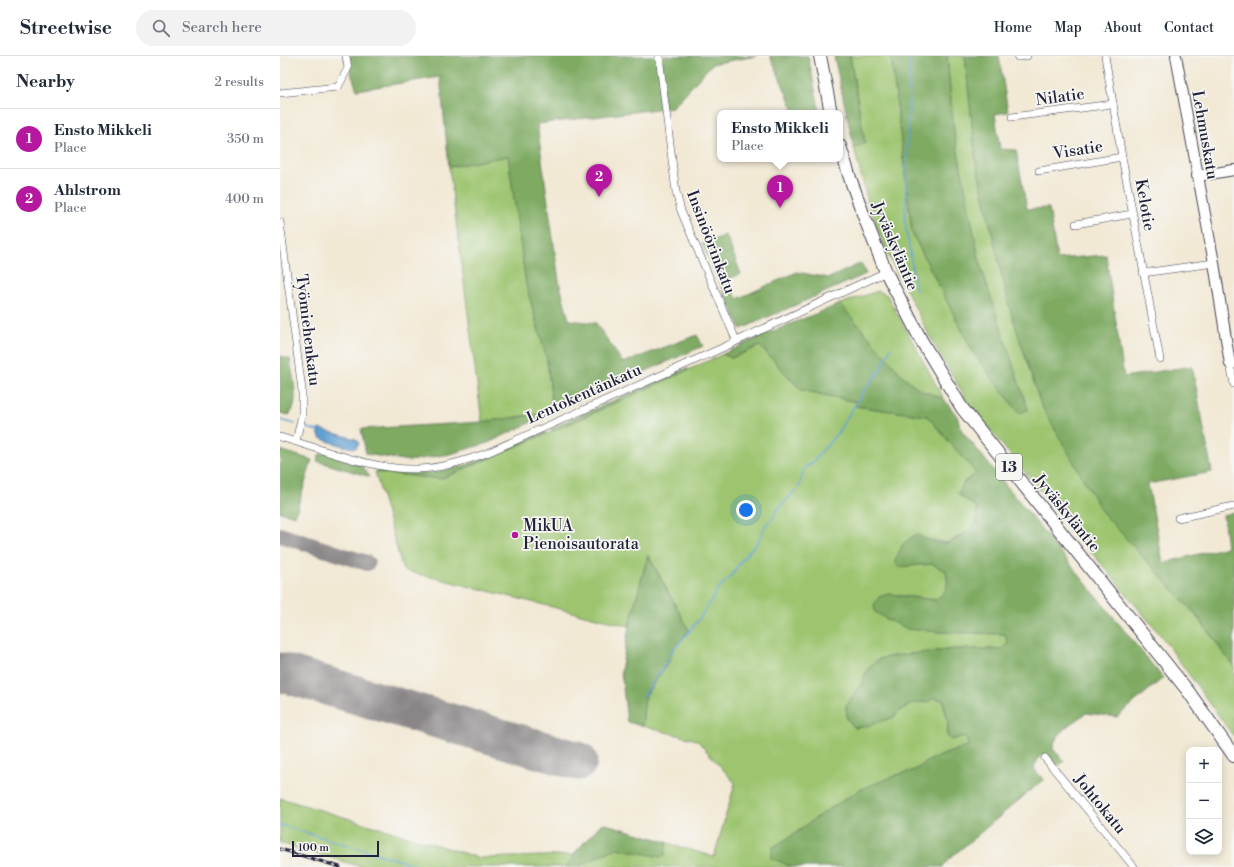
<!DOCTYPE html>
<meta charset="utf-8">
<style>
:root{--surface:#fff;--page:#f2f2f3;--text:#1f2937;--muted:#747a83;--line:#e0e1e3;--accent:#b5179e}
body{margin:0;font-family:"Libre Bodoni",serif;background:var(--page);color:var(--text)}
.controls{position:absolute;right:12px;bottom:12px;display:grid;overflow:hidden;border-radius:8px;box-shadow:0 2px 10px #0003}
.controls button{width:36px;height:36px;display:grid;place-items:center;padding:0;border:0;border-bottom:1px solid var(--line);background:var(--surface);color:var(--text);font:20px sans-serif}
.scale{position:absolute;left:12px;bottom:10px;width:87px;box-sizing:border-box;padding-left:4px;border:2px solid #22223b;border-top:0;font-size:11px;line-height:14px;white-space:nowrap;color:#22223b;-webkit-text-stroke:3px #f6f6f2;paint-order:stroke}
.you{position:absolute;left:466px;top:454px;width:14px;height:14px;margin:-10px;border:3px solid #fff;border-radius:50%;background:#1a73e8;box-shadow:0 0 0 6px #1a73e833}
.badge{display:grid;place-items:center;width:26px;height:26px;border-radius:50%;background:var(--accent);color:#fff;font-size:13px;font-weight:700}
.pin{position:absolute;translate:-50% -33px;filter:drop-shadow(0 1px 2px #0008)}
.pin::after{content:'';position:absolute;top:21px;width:14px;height:12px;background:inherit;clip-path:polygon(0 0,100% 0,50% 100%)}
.popup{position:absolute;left:437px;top:54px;width:126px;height:52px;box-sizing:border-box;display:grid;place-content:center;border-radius:8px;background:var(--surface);filter:drop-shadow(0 1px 3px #0005);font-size:13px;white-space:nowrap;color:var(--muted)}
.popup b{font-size:15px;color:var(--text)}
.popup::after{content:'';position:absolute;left:50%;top:100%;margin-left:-8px;border:8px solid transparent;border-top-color:var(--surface)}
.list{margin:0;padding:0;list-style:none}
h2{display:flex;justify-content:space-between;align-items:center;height:52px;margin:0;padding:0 16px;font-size:17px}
h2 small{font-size:13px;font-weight:400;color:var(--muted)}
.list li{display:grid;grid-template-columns:26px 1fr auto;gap:12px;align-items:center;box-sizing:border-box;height:60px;padding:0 16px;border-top:1px solid var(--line)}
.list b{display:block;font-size:15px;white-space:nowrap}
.list p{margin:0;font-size:13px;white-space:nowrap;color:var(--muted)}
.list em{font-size:13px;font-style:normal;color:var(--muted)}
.icon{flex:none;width:22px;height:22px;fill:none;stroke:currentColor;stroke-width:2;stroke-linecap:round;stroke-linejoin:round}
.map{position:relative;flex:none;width:954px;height:811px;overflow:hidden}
header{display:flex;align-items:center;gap:24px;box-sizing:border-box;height:56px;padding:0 20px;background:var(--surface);border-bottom:1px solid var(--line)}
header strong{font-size:19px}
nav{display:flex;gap:22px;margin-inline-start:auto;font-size:14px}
.search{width:280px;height:36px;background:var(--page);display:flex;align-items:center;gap:10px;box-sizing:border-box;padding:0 14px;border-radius:22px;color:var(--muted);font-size:15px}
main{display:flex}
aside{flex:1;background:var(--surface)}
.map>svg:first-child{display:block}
.green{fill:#9dc570;stroke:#607456}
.forest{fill:#7eaa62;stroke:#50664e}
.water{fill:#62a0d3;stroke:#426187}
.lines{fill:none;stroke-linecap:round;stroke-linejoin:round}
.stream{stroke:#62a0d3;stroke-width:1.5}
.taxiway{stroke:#8a8688;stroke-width:16}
.runway{stroke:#8a8688;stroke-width:39}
.street-casing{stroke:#414052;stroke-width:8}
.secondary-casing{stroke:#414052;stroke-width:12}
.highway-casing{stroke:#414052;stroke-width:14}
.street{stroke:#fff;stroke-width:7}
.secondary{stroke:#fff;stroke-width:10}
.highway{stroke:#fff;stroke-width:12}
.rail-casing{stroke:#22223b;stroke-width:3}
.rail{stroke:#f6f6f2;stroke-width:1.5;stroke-dasharray:4.5;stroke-linecap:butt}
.poi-dot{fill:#b5179e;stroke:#f6f6f2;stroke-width:1.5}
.labels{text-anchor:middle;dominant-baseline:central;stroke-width:3.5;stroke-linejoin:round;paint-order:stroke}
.shield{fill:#f6f6f2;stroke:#626272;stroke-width:1}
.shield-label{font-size:15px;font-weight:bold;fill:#22223b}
.street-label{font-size:16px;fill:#22223b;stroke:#f6f6f2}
.poi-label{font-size:16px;fill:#22223b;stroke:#f6f6f2;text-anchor:start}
</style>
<header>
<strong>Streetwise</strong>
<div class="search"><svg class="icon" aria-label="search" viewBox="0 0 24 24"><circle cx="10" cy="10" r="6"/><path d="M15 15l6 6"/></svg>Search here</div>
<nav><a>Home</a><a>Map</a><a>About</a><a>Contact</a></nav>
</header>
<main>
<aside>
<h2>Nearby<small>2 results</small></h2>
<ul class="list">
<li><span class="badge">1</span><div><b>Ensto Mikkeli</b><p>Place</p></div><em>350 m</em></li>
<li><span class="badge">2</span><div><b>Ahlstrom</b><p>Place</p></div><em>400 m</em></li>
</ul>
</aside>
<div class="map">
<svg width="954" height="811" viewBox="0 0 954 811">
<rect width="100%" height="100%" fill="#f6f6f2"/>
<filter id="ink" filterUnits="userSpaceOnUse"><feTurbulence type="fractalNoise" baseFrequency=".025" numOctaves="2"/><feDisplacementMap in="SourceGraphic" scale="8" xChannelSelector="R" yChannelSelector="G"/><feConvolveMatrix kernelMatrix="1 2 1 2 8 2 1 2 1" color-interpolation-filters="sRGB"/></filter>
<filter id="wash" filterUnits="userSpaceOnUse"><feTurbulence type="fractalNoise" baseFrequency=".012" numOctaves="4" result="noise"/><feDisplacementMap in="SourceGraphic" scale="16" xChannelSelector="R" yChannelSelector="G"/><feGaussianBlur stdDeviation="0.9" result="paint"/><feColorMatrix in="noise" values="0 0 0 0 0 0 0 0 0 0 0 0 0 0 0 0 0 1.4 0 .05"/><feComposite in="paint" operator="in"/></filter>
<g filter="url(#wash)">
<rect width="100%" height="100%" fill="#f2e9d5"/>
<g class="green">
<polygon points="570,0 611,0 632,177 694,298 700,208 674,76 667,0 685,0 696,106 729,250 761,349 954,611 954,681 882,581 690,350 651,283 606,194 589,150 574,92 585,87"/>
<polygon points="228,99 246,228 267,304 273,356 202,366 169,111"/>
<polygon points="598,235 607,239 664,343 640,334 622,320 560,248"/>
<path d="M 480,290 L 521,334 L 577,346 L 575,350 L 647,360 L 697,417 L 684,426 L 697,452 L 697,466 L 684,478 L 666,487 L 646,483 L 618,511 L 652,508 L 666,515 C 669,530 668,535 656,544 L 608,538 L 658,576 L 725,578 L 728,588 L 721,593 L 675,593 L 613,600 L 599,603 L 589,611 L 581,628 L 566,650 L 567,663 L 575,672 L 614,661 L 622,653 L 634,647 L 648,646 L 654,642 L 663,644 L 668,666 L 667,680 L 671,684 L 684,680 L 689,689 L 650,704 L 635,714 L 617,719 L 537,761 L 516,777 L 510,809 L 513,811 L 82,811 L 0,787 L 0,742 L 200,802 L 293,799 L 322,767 L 434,801 L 455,727 L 417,684 L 362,670 L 365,640 L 390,604 L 393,594 L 409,574 L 368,499 L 349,570 L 123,514 L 95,416 L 161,423 L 296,365 L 443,298 L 452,302 Z"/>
</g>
<g class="forest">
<polygon points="65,0 476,0 432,8 393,51 257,68 279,225 289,264 316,267 343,307 417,279 423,290 273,356 208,387 170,398 129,405 86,398 81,373 202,366 273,356 267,304 246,228 228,100 169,111 160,21 77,34"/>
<polygon points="490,0 528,0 540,57 515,57"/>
<polygon points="554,0 570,0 585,87 574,92"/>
<polygon points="611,0 667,0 674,76 700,208 748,354 739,357 694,298 632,177"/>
<polygon points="685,0 719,0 728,56 715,58 720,93 736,94 747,153 769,152 777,203 826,199 844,321 912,310 932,416 868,428 883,507 947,491 943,459 954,456 954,611 917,560 822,456 761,349 729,250 696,106"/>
<polygon points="446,179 461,218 448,223 457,243 517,216 549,222 581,207 586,218 461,273 422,188"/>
<path d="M 560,248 L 622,319 L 640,334 L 664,343 L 677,360 L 682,375 L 883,622 L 837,661 L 806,657 C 793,667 775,675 773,693 L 784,705 L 779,710 L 765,698 L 758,703 L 754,711 L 756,716 L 764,723 L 668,804 L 663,811 L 513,811 L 491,802 L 493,791 L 516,777 L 537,761 L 581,733 L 617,719 L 635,714 L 650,704 L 689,689 L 684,680 L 671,684 L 667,680 L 668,666 L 663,644 L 654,642 L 648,646 L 634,647 L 622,653 L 614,661 L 588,670 L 575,672 L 567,662 L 566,650 L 581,628 L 589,611 L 599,603 L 613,600 L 675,593 L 721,593 L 728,588 L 725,578 L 658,576 L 628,573 L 608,564 L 595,556 L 594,549 L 599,541 L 608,538 L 655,544 C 668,535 669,530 666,515 L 652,508 L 618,511 L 615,505 L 623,488 L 636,478 C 643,482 658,489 666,487 C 678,485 689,473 697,466 L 697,452 L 678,438 L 684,426 L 696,417 L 647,360 L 575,350 L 577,346 L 521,334 L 480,290 L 451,302 L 443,298 L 488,277 Z"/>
<path d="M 0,300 L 10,303 C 12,318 21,348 9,359 L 0,357 Z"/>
<polygon points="407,312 408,314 272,375 272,372 275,370"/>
<path d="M 264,375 L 266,377 L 161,423 L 95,416 L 97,414 C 103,413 109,415 115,415 C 124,416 134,417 143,417 C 186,415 226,392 264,375 Z"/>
<polygon points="0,394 32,404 15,460 0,456"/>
<polygon points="45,397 81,409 90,421 37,405 39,399"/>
<polygon points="368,499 409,574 393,594 390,604 365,640 362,670 347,666 341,615 349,570"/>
<polygon points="322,767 387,786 385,799 380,801 337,792 297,811 286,811 294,801 293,799"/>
</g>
<path class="water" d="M 39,373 L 76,383 L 79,387 L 76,392 C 66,392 50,386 40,382 L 38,376 Z"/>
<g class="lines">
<g class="stream">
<polyline points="630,0 625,165 636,235"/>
<polyline points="0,364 15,368"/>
<polyline points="24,371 38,375"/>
<polyline points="363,641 390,602 393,594 409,576 421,560 433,542 437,534 452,519 461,505 479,484 485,470 493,462 496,455 519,431 524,412 532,407 558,376 585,333 600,315 611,292"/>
<polyline points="0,769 142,811"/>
</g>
<polyline class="taxiway" points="0,479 87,507"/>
<polyline class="runway" points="0,616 298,705"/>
</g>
</g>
<g filter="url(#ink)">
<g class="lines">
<defs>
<g id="street">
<polyline points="379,0 396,136 401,155 456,284"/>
<polyline points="825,0 842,101 880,303"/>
<polyline points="738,1 747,0"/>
<polyline points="0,37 58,31 68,12 66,0"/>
<polyline points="732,61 833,48"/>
<polyline points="759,115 842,101"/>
<polyline points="0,166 22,334 22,359 16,385"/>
<polyline points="796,168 852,158"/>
<polyline points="863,217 934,207"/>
<polyline points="950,308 954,328"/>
<path d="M 0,381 C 42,393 95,415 139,413 C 163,412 185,405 207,397 L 442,292 L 606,216"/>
<polyline points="898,462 954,450"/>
<polyline points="765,702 854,811"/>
</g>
<g id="secondary">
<polyline points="896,0 934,207 950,308 954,307"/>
<polyline points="917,120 954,114"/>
</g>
<g id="highway">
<polyline points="540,0 551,57"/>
<polyline points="560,90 570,122 585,163 606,216 641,284 682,352 908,635 954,700"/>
</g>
</defs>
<use href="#street" class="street-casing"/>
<use href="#secondary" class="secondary-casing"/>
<use href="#highway" class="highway-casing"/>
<use href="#street" class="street"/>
<use href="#secondary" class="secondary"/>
<use href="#highway" class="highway"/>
<defs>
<polyline id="rail" points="0,793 60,811"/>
</defs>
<use href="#rail" class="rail-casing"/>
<use href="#rail" class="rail"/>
</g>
</g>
<circle class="poi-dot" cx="235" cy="479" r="4"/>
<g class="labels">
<rect class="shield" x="716" y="398" width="26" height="26" rx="3"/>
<g class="shield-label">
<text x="729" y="411">13</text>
</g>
<g class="street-label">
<text transform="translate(780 41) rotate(-8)">Nilatie</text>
<text transform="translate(925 79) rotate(80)">Lehmuskatu</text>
<text transform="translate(798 94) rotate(-9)">Visatie</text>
<text transform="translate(865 149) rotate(80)">Kelotie</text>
<text transform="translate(431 186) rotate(69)">Insinöörinkatu</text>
<text transform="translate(615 190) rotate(67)">Jyväskyläntie</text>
<text transform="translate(28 274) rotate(83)">Työmiehenkatu</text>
<text transform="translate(304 338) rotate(-24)">Lentokentänkatu</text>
<text transform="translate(787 457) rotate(51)">Jyväskyläntie</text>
<text transform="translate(820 748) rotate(51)">Johtokatu</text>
</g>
<g class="poi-label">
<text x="243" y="470">MikUA<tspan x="243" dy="18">Pienoisautorata</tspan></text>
</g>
</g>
</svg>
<div class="controls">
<button>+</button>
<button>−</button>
<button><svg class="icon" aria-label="layers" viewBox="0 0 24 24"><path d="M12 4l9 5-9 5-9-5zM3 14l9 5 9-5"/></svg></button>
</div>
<div class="scale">100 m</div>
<div class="you"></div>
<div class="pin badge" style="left:500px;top:152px">1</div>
<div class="popup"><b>Ensto Mikkeli</b>Place</div>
<div class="pin badge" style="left:319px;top:141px">2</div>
</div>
</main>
